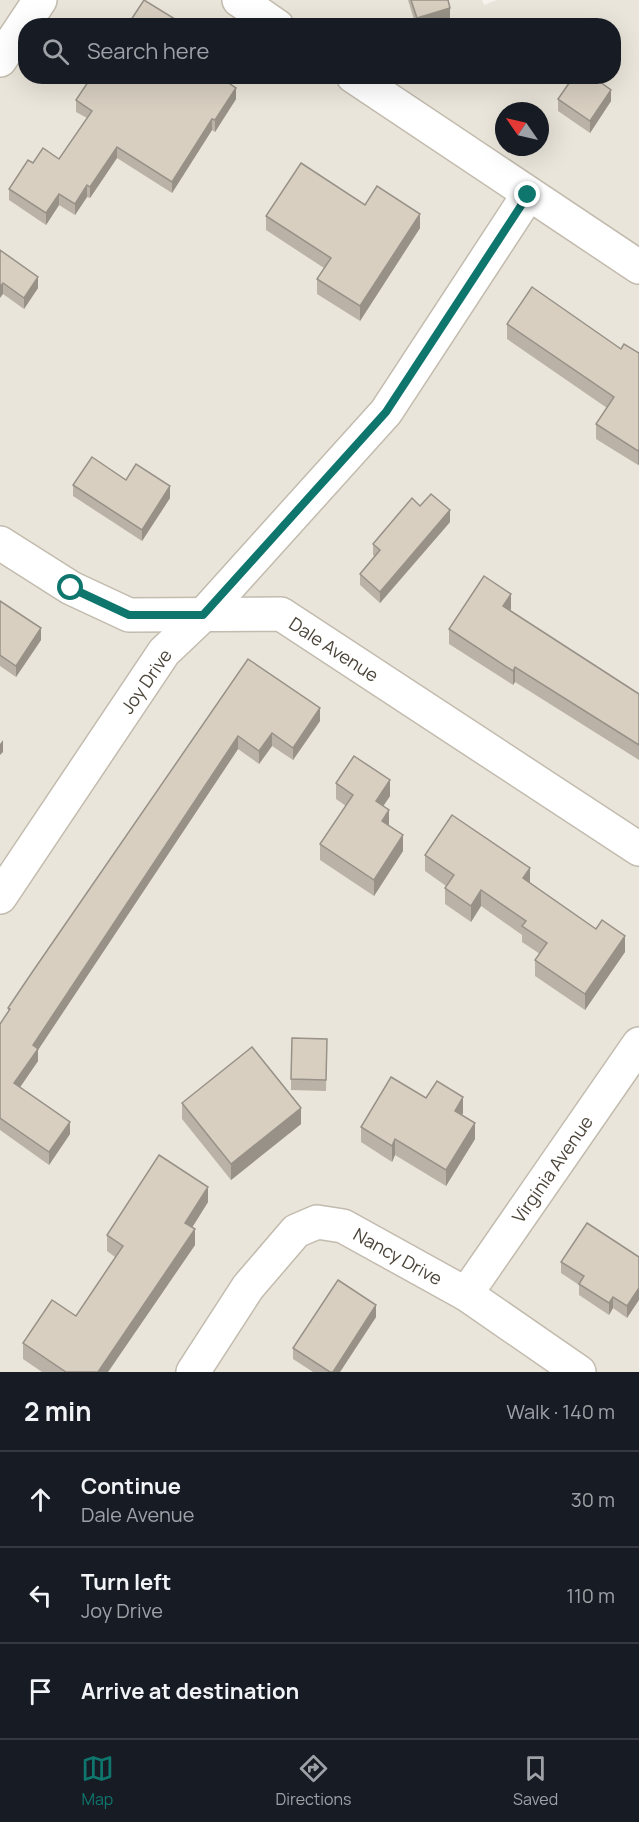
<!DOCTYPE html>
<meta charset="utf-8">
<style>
:root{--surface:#171b24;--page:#20242c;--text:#f1f3f6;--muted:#9ea1a6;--line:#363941;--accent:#0f766e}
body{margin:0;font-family:Manrope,sans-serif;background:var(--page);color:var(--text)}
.compass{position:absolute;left:495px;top:102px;width:54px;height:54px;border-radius:50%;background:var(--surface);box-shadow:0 6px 24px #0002;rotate:304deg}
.stop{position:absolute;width:18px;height:18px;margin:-14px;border:4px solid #0f766e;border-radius:50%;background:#fff}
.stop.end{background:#0f766e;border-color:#fff;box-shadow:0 2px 6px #0008}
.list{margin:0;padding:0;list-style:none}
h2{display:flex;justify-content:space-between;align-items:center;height:78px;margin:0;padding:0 24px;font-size:26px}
h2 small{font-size:20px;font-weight:400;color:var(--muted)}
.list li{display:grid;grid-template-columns:39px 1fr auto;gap:18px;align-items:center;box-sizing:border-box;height:96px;padding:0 24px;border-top:2px solid var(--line)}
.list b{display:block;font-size:22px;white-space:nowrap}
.list p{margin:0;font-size:20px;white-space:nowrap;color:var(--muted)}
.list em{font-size:20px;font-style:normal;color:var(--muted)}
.icon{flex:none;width:33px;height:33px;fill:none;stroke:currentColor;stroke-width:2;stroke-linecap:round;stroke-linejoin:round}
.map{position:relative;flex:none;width:639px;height:1372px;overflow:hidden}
.search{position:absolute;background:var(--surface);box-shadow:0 6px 24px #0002;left:18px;right:18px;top:18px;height:66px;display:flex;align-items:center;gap:15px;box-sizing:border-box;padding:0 21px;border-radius:24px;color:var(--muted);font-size:22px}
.sheet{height:366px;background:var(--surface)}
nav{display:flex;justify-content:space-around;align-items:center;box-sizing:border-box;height:84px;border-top:2px solid var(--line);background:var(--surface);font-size:16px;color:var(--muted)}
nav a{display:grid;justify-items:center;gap:3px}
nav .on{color:var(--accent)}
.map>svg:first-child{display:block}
.residential{fill:#eae5da;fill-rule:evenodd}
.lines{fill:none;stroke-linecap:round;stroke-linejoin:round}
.street-casing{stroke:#c2bbae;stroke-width:36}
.street{stroke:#fff;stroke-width:33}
.wall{fill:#bab2a6}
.shaded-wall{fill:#979187}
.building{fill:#d8cfc1;stroke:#979187;stroke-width:1.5}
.route{stroke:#0f766e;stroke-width:8}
.labels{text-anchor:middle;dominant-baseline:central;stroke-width:4.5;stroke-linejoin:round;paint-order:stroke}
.street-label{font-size:18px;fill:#4b4439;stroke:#fff}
</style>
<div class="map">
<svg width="639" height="1372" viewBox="0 0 639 1372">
<rect width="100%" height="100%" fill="#f6f3ec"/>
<path class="residential" d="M 0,0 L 482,0 L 484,5 L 497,0 L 639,0 L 639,1372 L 0,1372 ZM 26,26 L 614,26 L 614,76 L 26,76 ZM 504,111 L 540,111 L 540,147 L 504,147 Z"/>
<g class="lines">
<defs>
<g id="street">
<polyline points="239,0 277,26"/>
<polyline points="0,60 40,0"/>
<polyline points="353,76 639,267"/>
<polyline points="0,543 71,588 129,615 281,614 639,849"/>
<polyline points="0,897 164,652 203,615 386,412 528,195"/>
<polyline points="466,1294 639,1044"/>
<polyline points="193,1372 248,1287 296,1231 317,1222 343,1226 466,1294 579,1372"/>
</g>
</defs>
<use href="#street" class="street-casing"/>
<use href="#street" class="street"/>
</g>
<g class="wall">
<polygon points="408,0 448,0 450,19 429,26 416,26"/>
<polygon points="236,99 215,132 212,130 172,193 117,158 90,198 87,197 75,215 59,205 46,225 9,200 9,189 33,163 59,159 87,118 76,112 76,100"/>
<polygon points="558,99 611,101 590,133 558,111"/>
<polygon points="365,205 420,228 360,321 317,294 317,279 324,268 266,230 266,216"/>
<polygon points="0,250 38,288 24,309 3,294"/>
<polygon points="507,324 639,353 639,464 638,465 596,439 596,424 607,408 507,339"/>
<polygon points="126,480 170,498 142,541 73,496 73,485"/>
<polygon points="420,506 450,522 380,603 360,585 360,574 375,557 373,555 373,544"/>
<polygon points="0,601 41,640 16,677 0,666"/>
<polygon points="511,609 510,610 639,694 639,760 515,682 513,685 449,644 449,629"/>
<polygon points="248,659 320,721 293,760 272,746 259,764 238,749 38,1050 38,1061 20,1087 70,1134 49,1165 0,1130 0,1024 8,1012 8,1008"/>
<polygon points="336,783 390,796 383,806 389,826 403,851 374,896 320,860 320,844 346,806 336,799"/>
<polygon points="425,855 530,883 625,952 585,1010 535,976 535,960 540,954 522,942 522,935 481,906 471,922 445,904 445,888 446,886 425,871"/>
<polygon points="327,1039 326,1091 291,1090 291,1079"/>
<polygon points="426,1098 463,1113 462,1115 475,1139 446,1186 395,1155 392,1162 361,1142 361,1127"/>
<polygon points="182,1103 301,1124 231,1180 182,1119"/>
<polygon points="208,1202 192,1227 195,1245 108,1372 42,1372 23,1359 23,1343 76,1316 115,1257 107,1251 107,1235"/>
<polygon points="639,1257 627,1318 613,1308 609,1315 579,1295 579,1285 561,1273 561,1262"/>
<polygon points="376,1317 340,1372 313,1372 293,1359 293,1348"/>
</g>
<g class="shaded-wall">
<polygon points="450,8 450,19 429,26 417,26 417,18"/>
<polygon points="236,88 236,99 215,132 215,120"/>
<polygon points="611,90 611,101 590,133 590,121"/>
<polygon points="212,119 212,130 172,193 172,182"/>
<polygon points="117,147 117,158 90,198 90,187"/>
<polygon points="87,185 87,197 75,215 75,204"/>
<polygon points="59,194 59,205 46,225 46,213"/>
<polygon points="420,214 420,228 360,321 360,306"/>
<polygon points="38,277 38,288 24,309 24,298"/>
<polygon points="3,283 3,294 0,298 0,287"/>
<polygon points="639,449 639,464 638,465 638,451"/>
<polygon points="170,486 170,498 142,541 142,530"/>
<polygon points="450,510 450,522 380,603 380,592"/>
<polygon points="511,594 511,609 503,620 503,606"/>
<polygon points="41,628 41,640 16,677 16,666"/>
<polygon points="515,667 515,682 513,685 513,671"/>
<polygon points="320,708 320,721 293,760 293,748"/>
<polygon points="272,733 272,746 259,764 259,751"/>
<polygon points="238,736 238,749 38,1050 38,1061 14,1096 14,1083 33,1045"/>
<polygon points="3,740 3,752 0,755 0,744"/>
<polygon points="390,780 390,796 376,817 376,801"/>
<polygon points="389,810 389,826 382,821"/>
<polygon points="403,835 403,851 374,896 374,880"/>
<polygon points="530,868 530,884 523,878"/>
<polygon points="481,890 481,906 471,922 471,906"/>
<polygon points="625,936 625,952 585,1010 585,994"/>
<polygon points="463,1097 463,1113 455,1127 455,1111"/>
<polygon points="301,1108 301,1124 231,1180 231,1164"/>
<polygon points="70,1122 70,1134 49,1165 49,1152"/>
<polygon points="475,1123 475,1139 446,1186 446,1170"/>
<polygon points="395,1139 395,1155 392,1162 392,1146"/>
<polygon points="208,1187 208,1202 185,1239 185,1223"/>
<polygon points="195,1229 195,1245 108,1372 98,1372"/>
<polygon points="639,1288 639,1300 627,1318 627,1306"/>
<polygon points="613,1297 613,1308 609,1315 609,1303"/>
<polygon points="376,1305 376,1317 340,1372 333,1372"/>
</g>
<g class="building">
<polygon points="144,0 175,19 172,26 127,26"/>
<polygon points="411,0 448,0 450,8 417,18"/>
<polygon points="92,76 218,76 236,88 215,120 212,119 172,182 117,147 90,187 87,185 75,204 59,194 46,213 9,189 28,160 33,163 43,148 59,159 92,111 76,100"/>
<polygon points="574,76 592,76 611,90 590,121 558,99"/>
<polygon points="301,163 365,205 377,186 420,214 360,306 317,279 331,258 266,216"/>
<polygon points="0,250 38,277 24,298 3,283 0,287"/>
<polygon points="532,287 621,349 624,344 639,353 639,449 638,451 596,424 614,397 507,324"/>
<polygon points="92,457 126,480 136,464 170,486 142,530 73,485"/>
<polygon points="431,494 450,510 380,592 360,574 380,550 373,544 412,498 420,506"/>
<polygon points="484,576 511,594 503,606 639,694 639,745 515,667 513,671 449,629"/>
<polygon points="0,601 41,628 16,666 0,655"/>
<polygon points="248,659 320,708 293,748 272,733 259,751 238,736 33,1045 38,1049 14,1083 70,1122 49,1152 0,1118 0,1024 10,1009 8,1008 33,971"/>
<polygon points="354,756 390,780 376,801 389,810 382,821 403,835 374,880 320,844 353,795 336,783"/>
<polygon points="452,815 530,868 523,878 596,929 602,920 625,936 585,994 535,960 547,943 522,926 526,921 481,890 471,906 445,888 454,875 425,855"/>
<polygon points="292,1038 327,1039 326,1080 291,1079"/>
<polygon points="252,1047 301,1108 231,1164 182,1103"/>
<polygon points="391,1077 426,1098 437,1081 463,1097 455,1111 475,1123 446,1170 395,1139 392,1146 361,1127"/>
<polygon points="159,1155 208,1187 185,1223 195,1229 98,1372 66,1372 23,1343 52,1300 76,1316 123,1246 107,1235"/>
<polygon points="587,1223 639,1257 639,1288 627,1306 613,1297 609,1303 579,1284 584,1276 561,1262"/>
<polygon points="338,1280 376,1305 333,1372 330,1372 293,1348"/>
</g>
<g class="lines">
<polyline class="route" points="71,588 129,615 203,615 386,412 528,195"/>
</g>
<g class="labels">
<g class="street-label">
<text transform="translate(334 649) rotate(33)">Dale Avenue</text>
<text transform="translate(146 681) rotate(-55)">Joy Drive</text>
<text transform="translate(552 1169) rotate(-55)">Virginia Avenue</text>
<text transform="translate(398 1256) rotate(29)">Nancy Drive</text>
</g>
</g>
</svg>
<svg class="compass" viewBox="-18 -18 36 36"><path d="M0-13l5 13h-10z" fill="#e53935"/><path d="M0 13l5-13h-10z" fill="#9ea1a6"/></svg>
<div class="stop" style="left:71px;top:588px"></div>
<div class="stop end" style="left:528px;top:195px"></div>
<div class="search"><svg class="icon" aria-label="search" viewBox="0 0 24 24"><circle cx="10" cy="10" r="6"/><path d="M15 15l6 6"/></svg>Search here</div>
</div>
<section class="sheet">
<h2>2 min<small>Walk · 140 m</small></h2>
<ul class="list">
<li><svg class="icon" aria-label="ahead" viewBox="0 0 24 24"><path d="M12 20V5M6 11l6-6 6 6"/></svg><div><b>Continue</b><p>Dale Avenue</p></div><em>30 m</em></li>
<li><svg class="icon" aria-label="left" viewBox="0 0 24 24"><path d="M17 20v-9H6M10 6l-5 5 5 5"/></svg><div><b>Turn left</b><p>Joy Drive</p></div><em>110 m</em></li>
<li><svg class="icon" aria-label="arrive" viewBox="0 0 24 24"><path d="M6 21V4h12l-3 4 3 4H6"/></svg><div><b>Arrive at destination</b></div></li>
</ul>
</section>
<nav>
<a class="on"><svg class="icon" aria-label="map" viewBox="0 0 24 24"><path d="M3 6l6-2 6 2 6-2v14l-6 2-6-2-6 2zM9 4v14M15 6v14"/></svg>Map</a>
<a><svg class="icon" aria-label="directions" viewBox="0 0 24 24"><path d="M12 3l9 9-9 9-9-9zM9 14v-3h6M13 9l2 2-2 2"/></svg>Directions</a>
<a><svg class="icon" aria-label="saved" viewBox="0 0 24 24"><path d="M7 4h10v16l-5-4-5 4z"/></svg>Saved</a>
</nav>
